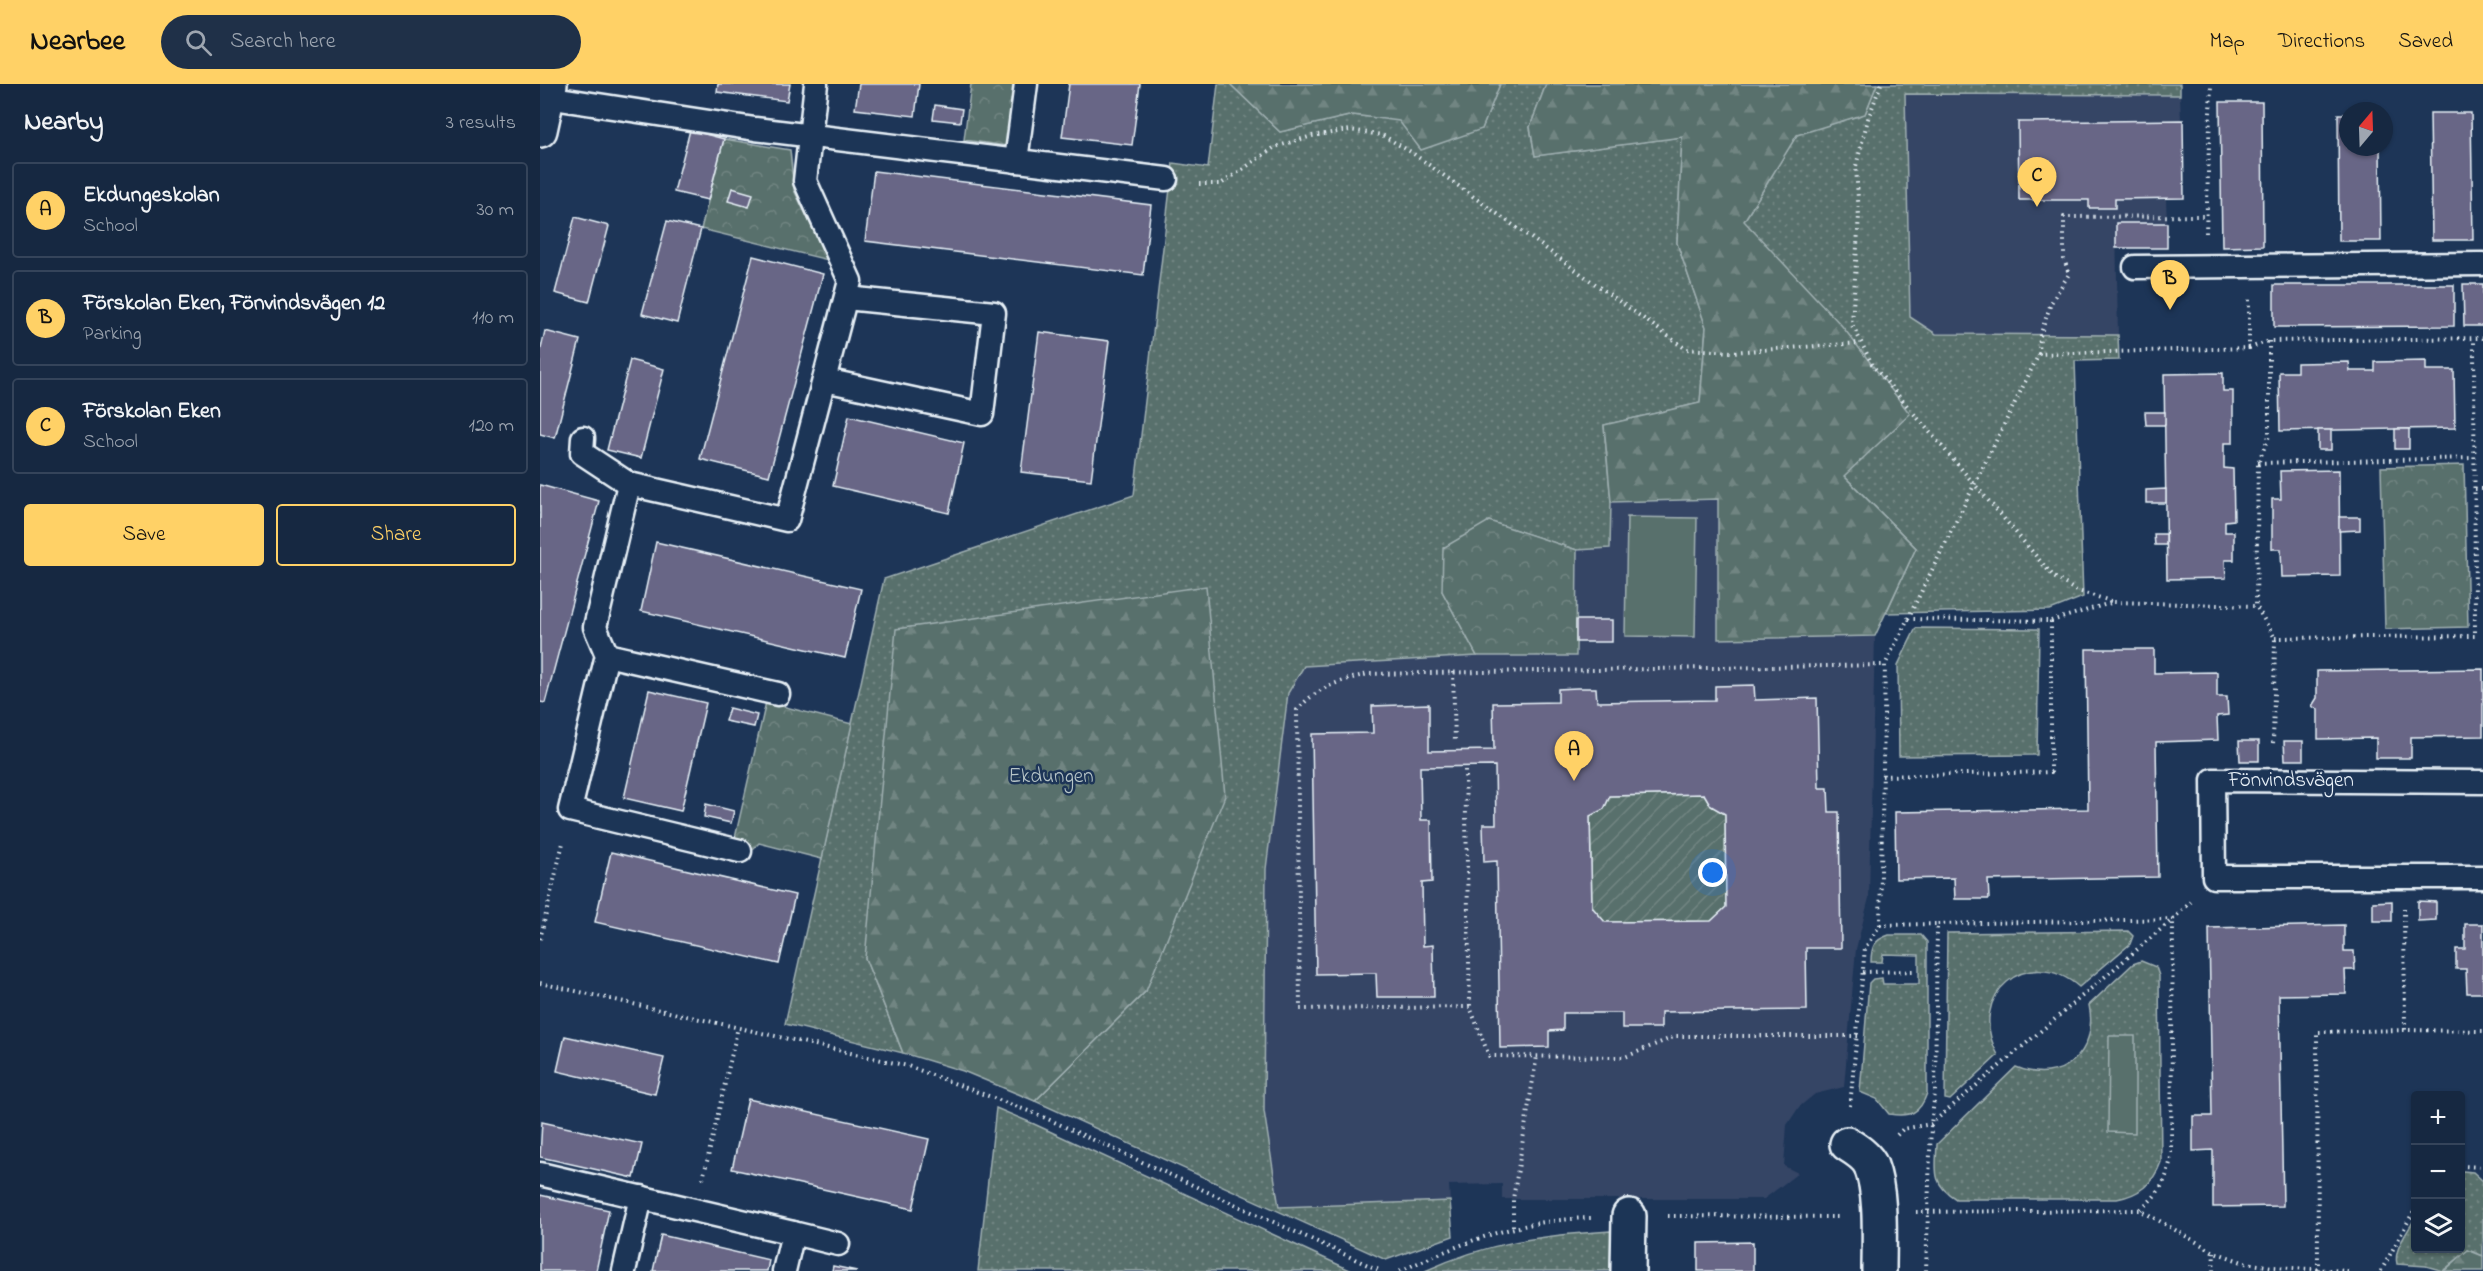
<!DOCTYPE html>
<meta charset="utf-8">
<style>
:root{--surface:#162841;--page:#1f3048;--text:#f1f3f6;--muted:#9ea6b1;--line:#35445a;--accent:#ffd166}
body{margin:0;font-family:"Indie Flower",sans-serif;background:var(--page);color:var(--text)}
.controls{position:absolute;right:18px;bottom:18px;display:grid;overflow:hidden;border-radius:6px;box-shadow:0 2px 4px #0004}
.controls button{width:54px;height:54px;display:grid;place-items:center;padding:0;border:0;border-bottom:2px solid var(--line);background:var(--surface);color:var(--text);font:30px sans-serif}
.compass{position:absolute;left:1799px;top:18px;width:54px;height:54px;border-radius:50%;background:var(--surface);box-shadow:0 2px 4px #0004;rotate:19deg}
.you{position:absolute;left:1173px;top:789px;width:21px;height:21px;margin:-15px;border:4px solid #fff;border-radius:50%;background:#1a73e8;box-shadow:0 0 0 9px #1a73e833}
.badge{display:grid;place-items:center;width:39px;height:39px;border-radius:50%;background:var(--accent);color:#111;font-size:20px;font-weight:700}
.pin{position:absolute;translate:-50% -50px;filter:drop-shadow(0 2px 3px #0008)}
.pin::after{content:'';position:absolute;top:32px;width:21px;height:18px;background:inherit;clip-path:polygon(0 0,100% 0,50% 100%)}
.list{margin:0;padding:0;list-style:none}
h2{display:flex;justify-content:space-between;align-items:center;height:78px;margin:0;padding:0 24px;font-size:26px}
h2 small{font-size:20px;font-weight:400;color:var(--muted)}
.list li{display:grid;grid-template-columns:39px 1fr auto;gap:18px;align-items:center;box-sizing:border-box;height:96px;margin:0 12px 12px;padding:0 12px;border:2px solid var(--line);border-radius:6px}
.list b{display:block;font-size:22px;white-space:nowrap}
.list p{margin:0;font-size:20px;white-space:nowrap;color:var(--muted)}
.list em{font-size:20px;font-style:normal;color:var(--muted)}
.actions{display:flex;gap:12px;padding:18px 24px}
.actions a{flex:1;padding:14px 0;border:2px solid var(--accent);border-radius:6px;text-align:center;font-size:21px;color:var(--accent)}
.actions .main{background:var(--accent);color:#111}
.icon{flex:none;width:33px;height:33px;fill:none;stroke:currentColor;stroke-width:2;stroke-linecap:round;stroke-linejoin:round}
.map{position:relative;flex:none;width:1943px;height:1187px;overflow:hidden}
header{display:flex;align-items:center;gap:36px;box-sizing:border-box;height:84px;padding:0 30px;background:var(--accent);color:#111}
header strong{font-size:28px}
nav{display:flex;gap:33px;margin-inline-start:auto;font-size:21px}
.search{width:420px;height:54px;background:var(--page);display:flex;align-items:center;gap:15px;box-sizing:border-box;padding:0 21px;border-radius:33px;color:var(--muted);font-size:22px}
main{display:flex}
aside{flex:1;background:var(--surface)}
.map>svg:first-child{display:block}
.built{fill:#344465}
.grass{fill:url(#grass-dots);stroke:#a0b0b2;stroke-width:1.5}
.forest{fill:url(#forest-firs);stroke:#a0b0b2;stroke-width:1.5}
.park{fill:url(#park-crowns);stroke:#a0b0b2;stroke-width:1.5}
.garden{fill:url(#garden-furrows);stroke:#a0b0b2;stroke-width:1.5}
.pitch{fill:#59706c;stroke:#a0b0b2;stroke-width:1.5}
.building{fill:#686686;stroke:#e8f1f8;stroke-width:1.5;fill-rule:evenodd}
.lines{fill:none;stroke-linecap:round;stroke-linejoin:round}
.lane-casing{stroke:#e8f1f8;stroke-width:27}
.street-casing{stroke:#e8f1f8;stroke-width:38}
.path{stroke:#e8f1f8;stroke-width:4;stroke-dasharray:1.5 4.5;stroke-linecap:butt}
.lane{stroke:#1d3557;stroke-width:22}
.street{stroke:#1d3557;stroke-width:33}
.labels{text-anchor:middle;dominant-baseline:central;stroke-width:5;stroke-linejoin:round;paint-order:stroke}
.park-label{font-size:21px;fill:#b6c4c7;stroke:#1d3557}
.street-label{font-size:21px;fill:#e8f1f8;stroke:#1d3557}
</style>
<header>
<strong>Nearbee</strong>
<div class="search"><svg class="icon" aria-label="search" viewBox="0 0 24 24"><circle cx="10" cy="10" r="6"/><path d="M15 15l6 6"/></svg>Search here</div>
<nav><a>Map</a><a>Directions</a><a>Saved</a></nav>
</header>
<main>
<aside>
<h2>Nearby<small>3 results</small></h2>
<ul class="list">
<li><span class="badge">A</span><div><b>Ekdungeskolan</b><p>School</p></div><em>30 m</em></li>
<li><span class="badge">B</span><div><b>Förskolan Eken, Fönvindsvägen 12</b><p>Parking</p></div><em>110 m</em></li>
<li><span class="badge">C</span><div><b>Förskolan Eken</b><p>School</p></div><em>120 m</em></li>
</ul>
<div class="actions"><a class="main">Save</a><a>Share</a></div>
</aside>
<div class="map">
<svg width="1943" height="1187" viewBox="0 0 1943 1187">
<defs>
<pattern id="grass-dots" width="8" height="8" patternUnits="userSpaceOnUse" patternTransform="scale(1.5)"><rect width="8" height="8" fill="#59706c"/><path d="M2 2h.1M6 6h.1" fill="none" stroke="#718582" stroke-width="1.8" stroke-linecap="round"/></pattern>
<pattern id="forest-firs" width="22" height="20" patternUnits="userSpaceOnUse" patternTransform="scale(1.5)"><rect width="22" height="20" fill="#59706c"/><path d="M5 1l3.5 6h-7zM16 11l3.5 6h-7z" fill="#718582"/></pattern>
<pattern id="park-crowns" width="20" height="18" patternUnits="userSpaceOnUse" patternTransform="scale(1.5)"><rect width="20" height="18" fill="#59706c"/><path d="M2 6a3 3 0 1 1 6 0M12 15a3 3 0 1 1 6 0" fill="none" stroke="#718582"/></pattern>
<pattern id="garden-furrows" width="10" height="10" patternUnits="userSpaceOnUse" patternTransform="scale(1.5)"><rect width="10" height="10" fill="#59706c"/><path d="M-1 1l2-2M0 10L10 0M9 11l2-2" fill="none" stroke="#718582"/></pattern>
</defs>
<rect width="100%" height="100%" fill="#1d3557"/>
<filter id="ink" filterUnits="userSpaceOnUse"><feTurbulence type="fractalNoise" baseFrequency=".0167" numOctaves="2"/><feDisplacementMap in="SourceGraphic" scale="12" xChannelSelector="R" yChannelSelector="G"/><feConvolveMatrix kernelMatrix="1 2 1 2 8 2 1 2 1" color-interpolation-filters="sRGB"/></filter>
<g filter="url(#ink)">
<g class="built">
<polygon points="1365,10 1640,11 1644,114 1626,115 1627,139 1576,139 1578,251 1396,250 1370,233"/>
<polygon points="1178,415 1179,555 1335,552 1329,814 1316,865 1304,1003 1275,1010 1259,1023 1247,1041 1244,1082 1258,1089 1224,1115 962,1115 962,1100 909,1101 910,1117 739,1123 724,1027 726,785 748,609 764,582 937,572 1036,572 1037,466 1070,463 1071,418"/>
</g>
<g class="grass">
<polygon points="678,0 690,0 740,48 813,31 942,45 960,0 1006,0 990,43 995,72 1142,53 1137,159 1166,243 1160,319 1064,341 1071,418 1070,464 1037,466 948,437 902,507 937,572 764,582 748,609 726,785 724,1027 739,1123 910,1117 913,1152 846,1176 495,1017 606,907 325,874 363,969 245,940 344,495 594,411 633,79 668,84"/>
<polygon points="1337,0 1640,0 1640,11 1365,10 1370,233 1396,250 1578,251 1579,276 1535,277 1543,513 1510,526 1346,529 1376,464 1304,392 1204,137 1257,50 1325,30"/>
<polygon points="1376,544 1499,545 1497,671 1359,672 1358,581"/>
<path d="M 1588,847 L 1593,852 L 1590,860 L 1539,903 C 1488,859 1425,911 1458,971 L 1410,1016 L 1405,1015 L 1407,849 Z"/>
<path d="M 1349,851 L 1381,851 L 1387,858 L 1387,1009 C 1380,1030 1370,1033 1349,1030 L 1337,1015 L 1320,1008 L 1329,899 L 1333,895 L 1342,894 L 1343,900 L 1379,900 L 1379,871 L 1343,870 L 1342,878 L 1331,878 C 1331,863 1334,856 1349,851 Z"/>
<path d="M 1601,877 L 1616,883 L 1619,892 L 1621,1078 C 1613,1100 1599,1111 1577,1115 L 1416,1115 C 1391,1100 1396,1086 1397,1060 L 1476,983 C 1522,1002 1559,968 1549,921 L 1593,880 Z"/>
<polygon points="456,1024 494,1040 812,1187 438,1187"/>
<path d="M 1923,1087 L 1933,1088 L 1943,1097 L 1943,1172 L 1928,1166 L 1903,1187 L 1886,1182 L 1857,1180 C 1853,1165 1868,1148 1875,1134 L 1876,1164 L 1920,1164 L 1921,1088 Z"/>
<path d="M 1071,1147 L 1070,1187 L 885,1187 C 948,1158 1003,1151 1071,1147 Z"/>
</g>
<g class="forest">
<polygon points="690,0 960,0 942,45 881,66 859,37 813,31 740,48"/>
<polygon points="1006,0 1337,0 1325,30 1257,51 1204,137 1302,242 1370,330 1304,392 1376,464 1335,552 1178,555 1178,415 1071,418 1064,341 1160,319 1166,243 1137,159 1142,53 995,72 990,43"/>
<polygon points="666,502 685,712 606,907 495,1017 423,987 363,969 325,874 356,545"/>
<polygon points="1928,1166 1943,1172 1943,1187 1904,1187"/>
</g>
<g class="park">
<polygon points="431,0 474,0 467,62 424,56"/>
<polygon points="184,55 250,66 254,106 288,176 161,145"/>
<polygon points="1924,381 1928,543 1845,545 1841,383"/>
<polygon points="949,437 1037,466 1036,572 937,572 902,507 903,464"/>
<polygon points="226,618 312,640 282,775 219,759 208,770 195,754"/>
</g>
<polygon class="garden" points="1164,710 1171,722 1185,730 1186,823 1171,837 1065,838 1052,823 1050,732 1064,725 1070,712"/>
<g class="pitch">
<polygon points="1087,433 1157,434 1155,553 1085,552"/>
<polygon points="1569,952 1595,952 1595,1049 1568,1048"/>
</g>
<g class="building">
<polygon points="178,0 250,0 247,17 177,8"/>
<polygon points="319,0 379,0 375,32 315,25"/>
<polygon points="529,0 600,0 592,61 522,53"/>
<polygon points="1680,18 1722,18 1723,162 1682,163"/>
<polygon points="395,21 422,25 420,38 393,35"/>
<polygon points="1890,29 1931,29 1933,156 1892,156"/>
<polygon points="1798,30 1808,30 1808,63 1840,63 1841,157 1799,157"/>
<polygon points="1643,36 1644,114 1575,115 1575,124 1549,124 1549,116 1479,116 1478,38"/>
<polygon points="150,46 184,55 168,116 134,108"/>
<polygon points="334,87 611,121 603,191 325,157"/>
<polygon points="192,104 213,110 209,123 188,117"/>
<polygon points="35,133 69,142 49,218 15,209"/>
<polygon points="127,137 161,145 137,239 102,230"/>
<rect x="1576" y="139" width="51" height="25"/>
<polygon points="213,172 283,190 229,392 160,375"/>
<polygon points="1923,200 1943,200 1943,242 1924,242"/>
<polygon points="1734,201 1914,201 1914,242 1734,243"/>
<polygon points="5,247 40,256 15,354 0,350 0,269"/>
<polygon points="499,248 569,257 551,396 481,388"/>
<polygon points="90,276 124,285 101,374 67,366"/>
<polygon points="1886,277 1886,286 1914,286 1915,344 1740,347 1739,288 1757,288 1757,279 1809,278 1810,287 1835,287 1835,278"/>
<polygon points="1683,289 1683,307 1693,307 1693,359 1684,359 1684,384 1693,385 1694,436 1685,437 1685,448 1694,448 1694,476 1685,476 1686,494 1627,495 1624,290"/>
<polygon points="1605,328 1625,328 1625,341 1606,341"/>
<polygon points="309,332 424,359 409,429 293,402"/>
<rect x="1855" y="345" width="14" height="20"/>
<rect x="1778" y="346" width="13" height="20"/>
<polygon points="1799,386 1800,492 1742,493 1741,465 1732,465 1732,415 1741,415 1740,387"/>
<polygon points="0,401 59,417 5,619 0,618"/>
<polygon points="1626,405 1626,419 1606,419 1606,406"/>
<polygon points="1799,433 1820,433 1820,446 1799,447"/>
<polygon points="1614,450 1626,450 1626,461 1615,461"/>
<polygon points="116,458 321,505 305,574 101,527"/>
<rect x="1036" y="536" width="36" height="22"/>
<polygon points="1546,565 1614,565 1614,589 1677,588 1677,613 1687,613 1688,631 1677,632 1678,656 1616,658 1618,793 1448,796 1449,815 1415,815 1414,794 1356,795 1355,728 1548,725"/>
<polygon points="1943,585 1943,652 1871,653 1871,674 1836,674 1836,654 1778,655 1778,626 1772,622 1777,614 1777,587"/>
<path d="M 1214,601 L 1215,616 L 1277,614 L 1279,704 L 1288,704 L 1289,728 L 1299,728 L 1301,864 L 1266,864 L 1267,926 L 1121,928 L 1121,944 L 1082,944 L 1082,929 L 1023,929 L 1023,946 L 1009,947 L 1009,963 L 960,964 L 957,777 L 944,778 L 943,740 L 956,740 L 955,682 L 880,683 L 881,736 L 891,736 L 892,798 L 882,799 L 883,862 L 893,861 L 894,913 L 837,913 L 836,889 L 776,890 L 772,650 L 833,649 L 832,622 L 889,620 L 889,667 L 954,666 L 953,619 L 1018,618 L 1018,605 L 1037,604 L 1056,604 L 1057,618 L 1175,616 L 1175,602 ZM 1164,710 L 1171,722 L 1185,730 L 1186,823 L 1171,837 L 1065,838 L 1052,823 L 1050,732 L 1064,725 L 1070,712 Z"/>
<polygon points="109,606 166,619 141,727 84,714"/>
<polygon points="189,624 217,631 214,643 185,637"/>
<polygon points="1699,657 1719,657 1719,677 1700,677"/>
<polygon points="1744,657 1763,657 1763,676 1745,676"/>
<polygon points="166,720 194,727 191,739 164,733"/>
<polygon points="71,768 255,811 239,880 55,838"/>
<polygon points="1852,817 1852,837 1833,837 1833,818"/>
<polygon points="1878,817 1896,818 1896,836 1878,837"/>
<polygon points="1925,840 1943,840 1943,909 1927,909 1926,885 1916,885 1916,865 1925,865"/>
<polygon points="1804,841 1804,867 1814,867 1815,886 1805,886 1806,910 1739,911 1743,1122 1673,1123 1673,1066 1653,1067 1653,1032 1672,1032 1669,844"/>
<polygon points="25,952 124,974 115,1010 17,987"/>
<polygon points="208,1015 389,1055 373,1125 192,1085"/>
<polygon points="2,1038 102,1060 94,1094 0,1073"/>
<polygon points="0,1111 69,1126 56,1187 0,1187"/>
<polygon points="121,1151 229,1176 227,1187 113,1187"/>
<polygon points="1213,1158 1213,1187 1158,1187 1158,1159"/>
<polygon points="293,1182 317,1187 292,1187"/>
</g>
<g class="lines">
<defs>
<g id="lane">
<polyline points="0,12 215,45 626,95"/>
<polyline points="476,77 486,0"/>
<polyline points="1595,183 1943,180"/>
<polyline points="285,296 442,330 454,229 306,214"/>
<polyline points="43,354 42,369 89,400"/>
<polyline points="67,571 238,610"/>
<polyline points="1943,698 1673,696 1674,793 1943,793"/>
<polyline points="200,767 30,726 67,571 55,543 89,400 247,436 310,197 265,97 276,0"/>
<polyline points="0,1090 253,1149 244,1187"/>
<polyline points="253,1149 298,1160"/>
<polyline points="84,1187 101,1113"/>
</g>
<g id="street">
<polyline points="0,46 10,0"/>
<path d="M 1307,1060 C 1315,1065 1327,1072 1331,1082 C 1342,1110 1339,1157 1339,1187"/>
<polyline points="1088,1187 1089,1132"/>
</g>
</defs>
<use href="#lane" class="lane-casing"/>
<use href="#street" class="street-casing"/>
<g class="path">
<polyline points="1341,0 1328,35 1316,82 1319,131 1312,240 1333,282 1514,493 1535,506 1574,518"/>
<polyline points="659,100 681,100 735,63 772,52 810,46 842,51 871,68 1146,265 1192,268 1320,259"/>
<polyline points="1666,149 1671,0"/>
<polyline points="1729,257 1729,352 1718,379 1716,522 1735,554 1733,663"/>
<polyline points="1709,264 1729,257 1943,254"/>
<polyline points="1499,270 1500,252 1511,219 1529,190 1524,175 1524,133 1666,132"/>
<polyline points="1718,379 1934,374"/>
<polyline points="1935,405 1943,405"/>
<polyline points="1511,537 1574,518 1716,522"/>
<polyline points="1735,554 1935,552 1934,254"/>
<polyline points="913,588 915,657"/>
<polyline points="925,686 930,923"/>
<polyline points="1342,692 1511,688 1511,537 1367,535"/>
<polyline points="1864,824 1865,946 1943,947"/>
<polyline points="1340,841 1397,840"/>
<polyline points="0,855 23,759"/>
<polyline points="1323,888 1374,887"/>
<polyline points="0,899 368,982 499,1031 841,1187"/>
<path d="M 1318,952 L 1136,952 L 1085,973 L 949,972 L 930,923 L 760,925 L 757,626 C 777,603 799,597 828,590 L 1345,581"/>
<polyline points="1310,1022 1325,864 1340,841 1345,581 1499,270 1709,264 1709,214"/>
<polyline points="1357,1051 1363,1045 1391,1040 1633,835 1651,818"/>
<polyline points="1920,1082 1943,1083"/>
<polyline points="163,1095 198,943"/>
<polyline points="1376,1128 1600,1126 1674,1168 1705,1179 1733,1183 1808,1187"/>
<polyline points="1128,1132 1300,1133"/>
<polyline points="973,1142 973,1115 997,972"/>
<polyline points="1778,1186 1777,948 1865,946"/>
<path d="M 860,1187 C 927,1157 977,1136 1051,1134"/>
<path d="M 1386,1187 L 1391,1040 L 1395,1009 L 1397,840 L 1633,835 L 1631,1073 C 1627,1097 1619,1110 1600,1126"/>
<polyline points="1673,1187 1674,1168"/>
<polyline points="1841,1187 1876,1123"/>
</g>
<use href="#lane" class="lane"/>
<use href="#street" class="street"/>
</g>
</g>
<g class="labels">
<g class="park-label">
<text x="511" y="693">Ekdungen</text>
</g>
<g class="street-label">
<text x="1751" y="697">Fönvindsvägen</text>
</g>
</g>
</svg>
<div class="controls">
<button>+</button>
<button>−</button>
<button><svg class="icon" aria-label="layers" viewBox="0 0 24 24"><path d="M12 4l9 5-9 5-9-5zM3 14l9 5 9-5"/></svg></button>
</div>
<svg class="compass" viewBox="-18 -18 36 36"><path d="M0-13l5 13h-10z" fill="#e53935"/><path d="M0 13l5-13h-10z" fill="#9ea6b1"/></svg>
<div class="you"></div>
<div class="pin badge" style="left:1034px;top:697px">A</div>
<div class="pin badge" style="left:1630px;top:226px">B</div>
<div class="pin badge" style="left:1497px;top:123px">C</div>
</div>
</main>
